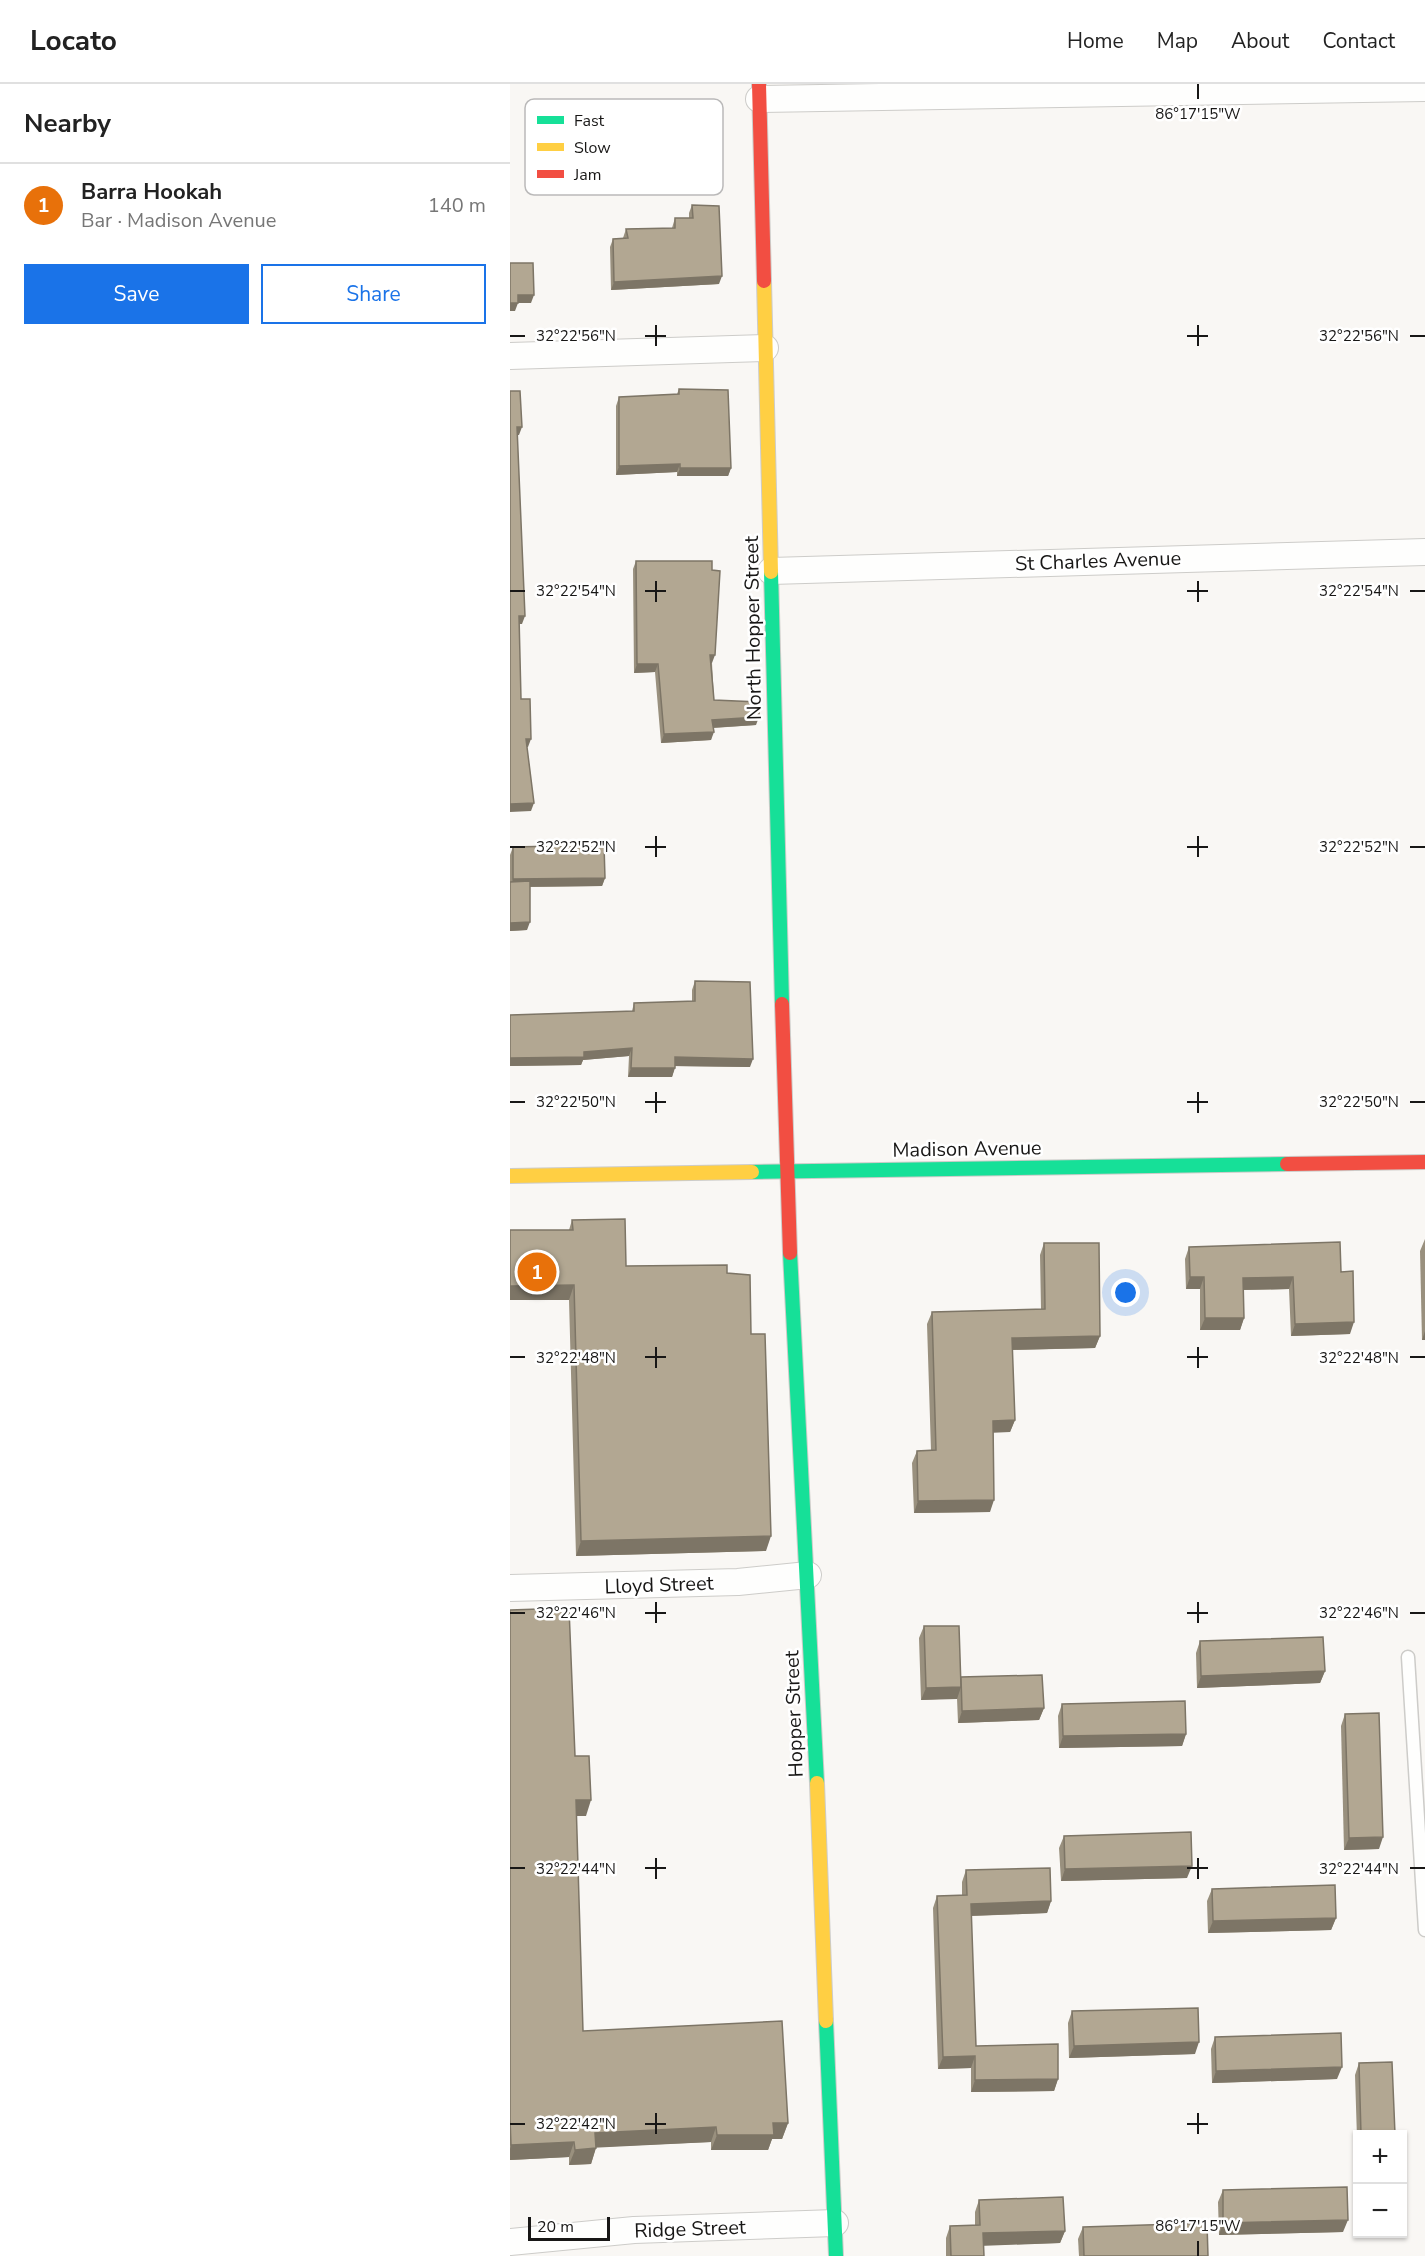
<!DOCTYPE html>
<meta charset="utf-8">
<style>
:root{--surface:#fff;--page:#f2f2f2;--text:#222;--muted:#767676;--line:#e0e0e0;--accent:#1a73e8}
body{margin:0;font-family:"Nunito Sans",sans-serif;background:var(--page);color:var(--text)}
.controls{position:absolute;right:18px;bottom:18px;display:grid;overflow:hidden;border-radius:0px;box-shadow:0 2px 4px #0004}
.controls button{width:54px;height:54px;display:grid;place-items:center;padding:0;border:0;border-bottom:2px solid var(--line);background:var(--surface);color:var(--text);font:30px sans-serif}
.scale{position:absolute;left:18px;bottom:15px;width:82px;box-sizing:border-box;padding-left:6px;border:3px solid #181716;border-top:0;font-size:16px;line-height:21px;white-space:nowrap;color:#181716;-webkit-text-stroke:4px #fff;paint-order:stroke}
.you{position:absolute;left:616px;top:1209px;width:21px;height:21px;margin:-15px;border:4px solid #fff;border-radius:50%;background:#1a73e8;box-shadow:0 0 0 9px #1a73e833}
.badge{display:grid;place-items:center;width:39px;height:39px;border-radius:50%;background:var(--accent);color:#fff;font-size:20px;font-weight:700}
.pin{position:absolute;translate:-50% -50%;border:3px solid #fff;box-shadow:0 2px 6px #0006}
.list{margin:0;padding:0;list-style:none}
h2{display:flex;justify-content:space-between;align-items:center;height:78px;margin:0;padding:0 24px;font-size:26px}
h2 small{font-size:20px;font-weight:400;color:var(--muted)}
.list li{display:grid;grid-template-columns:39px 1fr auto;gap:18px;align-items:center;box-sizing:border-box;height:84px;padding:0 24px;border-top:2px solid var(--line)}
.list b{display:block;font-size:22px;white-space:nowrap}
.list p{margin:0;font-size:20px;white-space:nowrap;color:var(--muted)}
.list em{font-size:20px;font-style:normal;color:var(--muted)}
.actions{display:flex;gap:12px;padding:18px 24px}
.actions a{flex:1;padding:14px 0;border:2px solid var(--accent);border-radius:0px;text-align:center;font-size:21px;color:var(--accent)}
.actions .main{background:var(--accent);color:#fff}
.map{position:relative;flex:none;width:915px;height:2172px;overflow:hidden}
header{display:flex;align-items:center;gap:36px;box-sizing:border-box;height:84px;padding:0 30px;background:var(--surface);border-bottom:2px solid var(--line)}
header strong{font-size:28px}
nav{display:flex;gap:33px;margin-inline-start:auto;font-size:21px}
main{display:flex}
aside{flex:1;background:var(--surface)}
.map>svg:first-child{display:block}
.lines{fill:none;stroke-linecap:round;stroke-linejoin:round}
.lane-casing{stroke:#cdccc9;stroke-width:15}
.street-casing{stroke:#cdccc9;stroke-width:28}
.fast-casing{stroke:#cdccc9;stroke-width:16}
.slow-casing{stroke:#cdccc9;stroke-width:16}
.jam-casing{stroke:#cdccc9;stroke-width:16}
.lane{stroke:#fefefd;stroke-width:12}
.street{stroke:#fefefd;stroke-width:26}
.fast{stroke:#16e098;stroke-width:14}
.slow{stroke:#ffcf43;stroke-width:14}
.jam{stroke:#f24e42;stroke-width:14}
.wall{fill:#99907e}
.shaded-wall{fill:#7d7566}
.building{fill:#b2a792;stroke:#7d7566;stroke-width:1.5}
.ticks{fill:none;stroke:#181716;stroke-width:2}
.labels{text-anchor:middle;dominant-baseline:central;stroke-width:5;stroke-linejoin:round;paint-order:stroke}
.street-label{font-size:20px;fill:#181716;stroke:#fff}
.key{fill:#fff;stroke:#bab9b9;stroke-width:1.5}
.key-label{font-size:16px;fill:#181716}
.ticks-label{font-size:15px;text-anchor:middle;fill:#181716;stroke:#fff;stroke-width:5;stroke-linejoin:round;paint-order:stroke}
</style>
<header>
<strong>Locato</strong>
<nav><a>Home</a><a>Map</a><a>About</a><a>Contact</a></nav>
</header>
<main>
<aside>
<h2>Nearby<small></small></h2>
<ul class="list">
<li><span class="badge" style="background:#e8710a">1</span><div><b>Barra Hookah</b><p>Bar · Madison Avenue</p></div><em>140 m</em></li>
</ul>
<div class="actions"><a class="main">Save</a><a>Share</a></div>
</aside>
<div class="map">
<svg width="915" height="2172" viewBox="0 0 915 2172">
<rect width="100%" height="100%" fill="#f9f7f4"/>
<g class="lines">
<defs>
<polyline id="lane" points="898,1573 915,1846"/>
<g id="street">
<polyline points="249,15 915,4"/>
<polyline points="0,272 255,264"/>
<polyline points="261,487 915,468"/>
<polyline points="0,1504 228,1498 298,1491"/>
<polyline points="0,2158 124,2146 325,2139"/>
</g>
<g id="fast">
<polyline points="261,488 272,920"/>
<polyline points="242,1088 777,1080"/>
<polyline points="280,1169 307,1699"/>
<polyline points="316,1937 326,2172"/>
</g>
<g id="slow">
<polyline points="254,197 261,488"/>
<polyline points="0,1092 242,1088"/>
<polyline points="307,1699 316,1937"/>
</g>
<g id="jam">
<polyline points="249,0 254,197"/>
<polyline points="272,920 280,1169"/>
<polyline points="777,1080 915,1078"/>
</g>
</defs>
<use href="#lane" class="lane-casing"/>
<use href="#street" class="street-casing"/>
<use href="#fast" class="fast-casing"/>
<use href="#slow" class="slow-casing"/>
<use href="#jam" class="jam-casing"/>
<use href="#lane" class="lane"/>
<use href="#street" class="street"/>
<use href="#fast" class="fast"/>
<use href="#slow" class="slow"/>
<use href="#jam" class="jam"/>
</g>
<g class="wall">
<polygon points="182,121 209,200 101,206 100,163 103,155 113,154 116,145 162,144 165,134 179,134 179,129"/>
<polygon points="169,305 221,384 218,392 167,392 167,388 106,391 106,322 109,313 167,310"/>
<polygon points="126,477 202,579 204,616 246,641 203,644 201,656 151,659 145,588 124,589 123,485"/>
<polygon points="3,763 95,794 92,802 20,803 17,846 0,847 0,771"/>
<polygon points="185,897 240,983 165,982 162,993 118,993 119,972 73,976 71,981 0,982 122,927 124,919 182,917 182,906"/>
<polygon points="62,1136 116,1182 217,1189 241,1250 256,1467 66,1472 59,1216 59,1146"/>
<polygon points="915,1155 915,1256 912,1256 910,1167"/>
<polygon points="534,1159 590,1252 585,1264 502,1266 505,1336 500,1348 483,1348 480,1428 404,1429 402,1379 407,1367 421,1367 417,1240 422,1228 531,1225 530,1171"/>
<polygon points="679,1163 831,1188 840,1250 781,1252 779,1205 734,1206 734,1234 730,1246 690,1246 690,1205 676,1205 675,1175"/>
<polygon points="0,1526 65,1672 76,1732 66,1732 73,1947 278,2039 272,2055 262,2055 258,2066 201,2066 201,2058 86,2063 81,2080 59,2081 59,2073 0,2076"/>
<polygon points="414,1542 451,1594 534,1624 529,1636 448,1639 447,1614 411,1616 409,1554"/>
<polygon points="690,1557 815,1587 810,1599 687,1604 686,1569"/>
<polygon points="552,1620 676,1650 672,1662 549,1664 548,1632"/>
<polygon points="835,1630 869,1765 834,1766 831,1642"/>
<polygon points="554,1752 677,1794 551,1797 549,1764"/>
<polygon points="456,1786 541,1817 537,1829 461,1832 466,1962 548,1995 544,2007 461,2008 461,1984 428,1985 423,1824 427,1812 452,1812 452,1798"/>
<polygon points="702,1805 826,1834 821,1846 698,1849 697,1817"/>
<polygon points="562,1927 685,1970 559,1974 558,1939"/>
<polygon points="705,1953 827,1995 702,1999 701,1965"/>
<polygon points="849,1979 885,2050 848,2050 848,2086 845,1991"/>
<polygon points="713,2106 833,2148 709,2151 708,2118"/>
<polygon points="469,2116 555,2147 550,2159 474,2161 474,2172 436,2172 436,2154 440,2142 465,2141 465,2128"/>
<polygon points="573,2143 698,2172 569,2172 568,2155"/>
</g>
<g class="shaded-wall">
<polygon points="212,192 209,200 101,206 104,198"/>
<polygon points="8,211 24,211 21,219 8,219 5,227 0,227 0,219"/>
<polygon points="7,343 12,343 9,351 4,351"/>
<polygon points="170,380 167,388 106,391 109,382"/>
<polygon points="170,384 221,384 218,392 167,392"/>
<polygon points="9,532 15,532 12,540 6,540"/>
<polygon points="200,571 205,571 202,579 197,579"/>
<polygon points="127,580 148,580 145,588 124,589"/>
<polygon points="249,633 246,641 199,644 202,636"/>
<polygon points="204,648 201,656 151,659 154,650"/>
<polygon points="16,655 21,655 18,663 13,663"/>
<polygon points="24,719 21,727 0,728 0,720"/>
<polygon points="95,794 92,802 0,803 3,795"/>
<polygon points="20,838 17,846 0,847 0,839"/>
<polygon points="122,964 119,972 73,976 71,981 0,982 0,974"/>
<polygon points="165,973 243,975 240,983 162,982"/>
<polygon points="121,984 165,984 162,993 118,993"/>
<polygon points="680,1193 694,1193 690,1205 676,1205"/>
<polygon points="783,1193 779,1205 729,1206 733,1194"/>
<polygon points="64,1201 59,1216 0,1216 0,1202"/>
<polygon points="695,1234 734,1234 730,1246 690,1246"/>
<polygon points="844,1238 840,1250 781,1252 785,1240"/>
<polygon points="915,1247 915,1256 912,1256"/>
<polygon points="590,1252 585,1264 498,1266 502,1254"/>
<polygon points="505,1336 500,1348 478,1349 483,1337"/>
<polygon points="484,1416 480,1428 404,1429 408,1417"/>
<polygon points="261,1452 256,1467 66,1472 71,1457"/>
<polygon points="815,1587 810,1599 687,1604 691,1592"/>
<polygon points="451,1603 447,1615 411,1616 416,1604"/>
<polygon points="534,1624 529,1636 448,1639 452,1627"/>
<polygon points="676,1650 672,1662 549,1664 553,1652"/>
<polygon points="66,1716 81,1716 76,1732 60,1732"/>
<polygon points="873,1753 869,1765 834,1766 839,1754"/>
<polygon points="682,1782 677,1794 551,1797 555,1785"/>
<polygon points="541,1817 537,1829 457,1832 461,1820"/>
<polygon points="826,1834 821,1846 698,1849 703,1837"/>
<polygon points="689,1958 685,1970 559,1974 564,1962"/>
<polygon points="465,1972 461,1984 428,1985 433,1973"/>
<polygon points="832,1983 827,1995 702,1999 706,1987"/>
<polygon points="548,1995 544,2007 461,2008 465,1996"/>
<polygon points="263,2039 278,2039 272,2055 262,2055 258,2066 201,2066 207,2051"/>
<polygon points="206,2043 201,2058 79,2064 85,2049"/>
<polygon points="64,2058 59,2073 0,2076 0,2065 1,2061"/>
<polygon points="86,2064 81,2080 59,2081 65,2066"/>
<polygon points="838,2136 833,2148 709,2151 713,2139"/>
<polygon points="555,2147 550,2159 469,2162 473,2149"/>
</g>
<g class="building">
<polygon points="182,121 209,122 212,192 104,198 103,155 118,154 116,145 165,144 165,134 183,134"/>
<polygon points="0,179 23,179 24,211 8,211 8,219 0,219"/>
<polygon points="169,305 218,306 221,384 170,384 170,380 109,382 109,313 169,310"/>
<polygon points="0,307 10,307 12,343 7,343 15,532 9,532 11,615 20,615 21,655 16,655 24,719 0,720"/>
<polygon points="126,477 202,477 202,486 210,487 205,571 200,571 204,616 249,618 249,633 202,636 204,648 154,650 148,580 127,580"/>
<polygon points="94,761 95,794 3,795 3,763"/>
<polygon points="20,797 20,838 0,839 0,798"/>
<polygon points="185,897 240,898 243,975 165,973 165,984 121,984 122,964 74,968 74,973 0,974 0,931 124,927 124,919 185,917"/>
<polygon points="115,1135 116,1182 217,1181 217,1189 240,1191 241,1250 255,1250 261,1452 71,1457 64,1201 0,1202 0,1146 63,1146 62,1136"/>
<polygon points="830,1158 831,1188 843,1187 844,1238 785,1240 783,1193 733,1194 734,1234 695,1234 694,1193 680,1193 679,1163"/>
<polygon points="534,1159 589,1159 590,1252 502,1254 505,1336 483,1337 484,1416 408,1417 407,1367 426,1366 422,1228 535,1225"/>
<polygon points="59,1524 65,1672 79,1672 81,1716 66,1716 73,1947 272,1937 278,2039 263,2039 264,2051 207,2051 206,2043 85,2049 86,2064 65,2066 64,2058 1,2061 0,2035 0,1526"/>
<polygon points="414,1542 449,1542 451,1603 416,1604"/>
<polygon points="813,1553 815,1587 691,1592 690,1557"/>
<polygon points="532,1591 534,1624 452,1627 451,1593"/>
<polygon points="675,1617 676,1650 553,1652 552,1620"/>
<polygon points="869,1629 873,1753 839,1754 835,1630"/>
<polygon points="681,1748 682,1782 555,1785 554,1752"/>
<polygon points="540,1784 541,1817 461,1820 466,1962 548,1960 548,1995 465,1996 465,1972 433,1973 427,1812 457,1811 456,1786"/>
<polygon points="825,1801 826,1834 703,1837 702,1805"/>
<polygon points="688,1924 689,1958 564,1962 562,1927"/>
<polygon points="831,1949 832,1983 706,1987 705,1953"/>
<polygon points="882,1978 885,2050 851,2050 849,1979"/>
<polygon points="837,2103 838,2136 713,2139 713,2106"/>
<polygon points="553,2113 555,2147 473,2149 474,2172 441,2172 440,2142 470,2141 469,2116"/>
<polygon points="697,2139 698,2172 574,2172 573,2143"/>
</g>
<path class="ticks" d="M 688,0 L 688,15M 146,241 L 146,262M 688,241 L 688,262M 0,252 L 15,252M 135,252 L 156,252M 677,252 L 698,252M 900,252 L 915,252M 146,497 L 146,518M 688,497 L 688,518M 0,507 L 15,507M 135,507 L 156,507M 677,507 L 698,507M 900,507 L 915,507M 146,752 L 146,773M 688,752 L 688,773M 0,763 L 15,763M 135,763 L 156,763M 677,763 L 698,763M 900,763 L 915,763M 146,1008 L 146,1029M 688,1008 L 688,1029M 0,1018 L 15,1018M 135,1018 L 156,1018M 677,1018 L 698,1018M 900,1018 L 915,1018M 146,1263 L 146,1284M 688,1263 L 688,1284M 0,1273 L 15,1273M 135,1273 L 156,1273M 677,1273 L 698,1273M 900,1273 L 915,1273M 146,1518 L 146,1539M 688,1518 L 688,1539M 0,1529 L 15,1529M 135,1529 L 156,1529M 677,1529 L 698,1529M 900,1529 L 915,1529M 146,1774 L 146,1795M 688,1774 L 688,1795M 0,1784 L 15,1784M 135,1784 L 156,1784M 677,1784 L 698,1784M 900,1784 L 915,1784M 146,2029 L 146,2050M 688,2029 L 688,2050M 0,2040 L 15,2040M 135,2040 L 156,2040M 677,2040 L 698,2040M 688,2157 L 688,2172"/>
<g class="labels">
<g class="street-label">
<text transform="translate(588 477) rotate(-2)">St Charles Avenue</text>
<text transform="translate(243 544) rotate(-91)">North Hopper Street</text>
<text transform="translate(457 1065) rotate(-1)">Madison Avenue</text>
<text transform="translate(149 1501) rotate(-2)">Lloyd Street</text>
<text transform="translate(284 1630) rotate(-92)">Hopper Street</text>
<text transform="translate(180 2145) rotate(-2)">Ridge Street</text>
</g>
</g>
<rect x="15" y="15" width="198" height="96" rx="9" class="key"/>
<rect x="27" y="32" width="27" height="8" fill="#16e098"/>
<rect x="27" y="59" width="27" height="8" fill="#ffcf43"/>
<rect x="27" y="86" width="27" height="8" fill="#f24e42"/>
<g class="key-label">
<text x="64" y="42">Fast</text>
<text x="64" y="69">Slow</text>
<text x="64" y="96">Jam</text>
</g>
<g class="ticks-label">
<text x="688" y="35">86°17'15"W</text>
<text x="66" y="257">32°22'56"N</text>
<text x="849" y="257">32°22'56"N</text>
<text x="66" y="512">32°22'54"N</text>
<text x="849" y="512">32°22'54"N</text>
<text x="66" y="768">32°22'52"N</text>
<text x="849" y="768">32°22'52"N</text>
<text x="66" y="1023">32°22'50"N</text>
<text x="849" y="1023">32°22'50"N</text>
<text x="66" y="1279">32°22'48"N</text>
<text x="849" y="1279">32°22'48"N</text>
<text x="66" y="1534">32°22'46"N</text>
<text x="849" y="1534">32°22'46"N</text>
<text x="66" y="1790">32°22'44"N</text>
<text x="849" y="1790">32°22'44"N</text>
<text x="66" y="2045">32°22'42"N</text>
<text x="688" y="2147">86°17'15"W</text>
</g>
</svg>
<div class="controls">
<button>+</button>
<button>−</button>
</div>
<div class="scale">20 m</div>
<div class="you"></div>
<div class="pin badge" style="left:27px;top:1188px;background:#e8710a">1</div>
</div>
</main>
